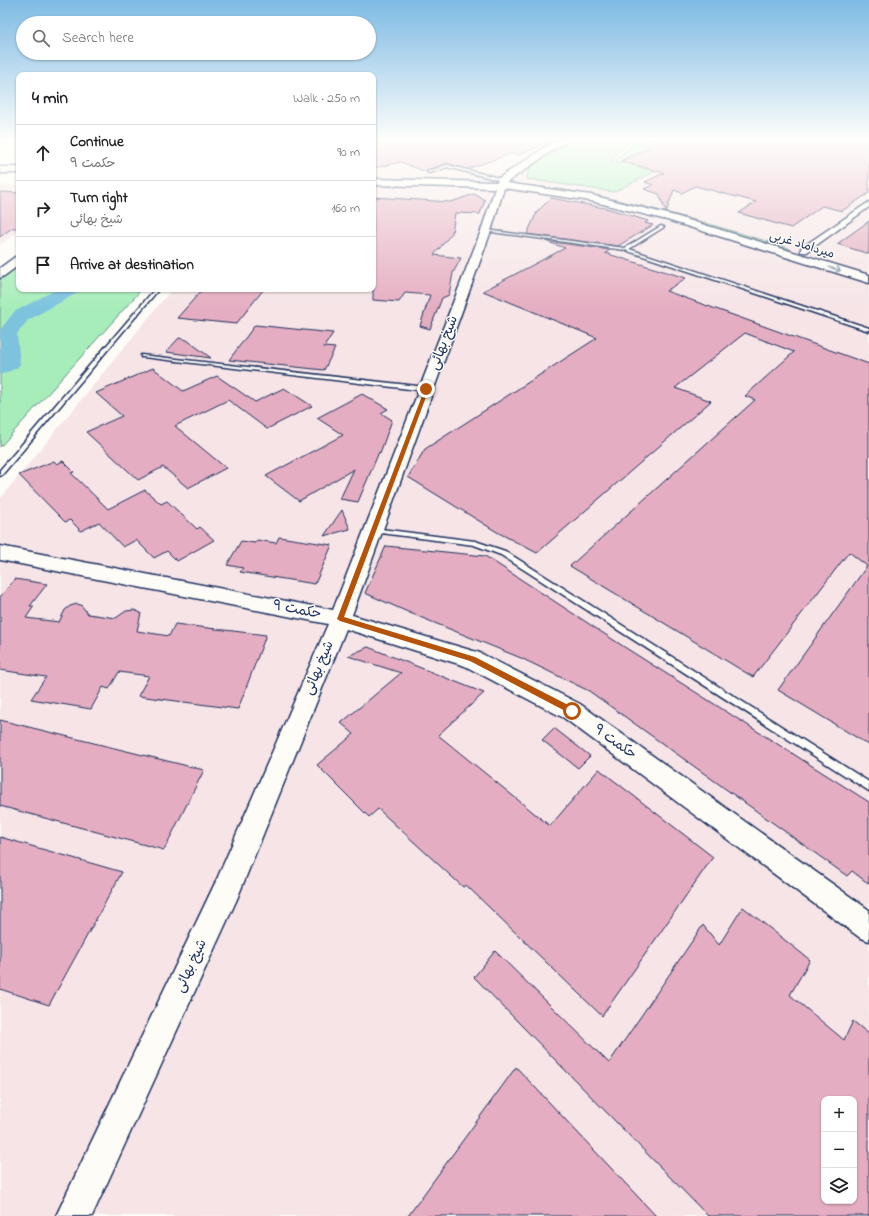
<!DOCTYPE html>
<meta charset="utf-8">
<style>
:root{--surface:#fff;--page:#f2f2f2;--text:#202124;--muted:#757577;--line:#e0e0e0}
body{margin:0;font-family:"Indie Flower","Playpen Sans Arabic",sans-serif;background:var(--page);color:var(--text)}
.controls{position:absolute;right:12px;bottom:12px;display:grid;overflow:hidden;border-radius:8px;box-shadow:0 1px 3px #0004}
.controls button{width:36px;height:36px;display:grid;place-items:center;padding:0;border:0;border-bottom:1px solid var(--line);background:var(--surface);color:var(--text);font:20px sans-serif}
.stop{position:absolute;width:12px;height:12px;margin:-9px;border:3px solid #b45309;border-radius:50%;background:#fff}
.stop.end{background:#b45309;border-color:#fff;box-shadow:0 1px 4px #0008}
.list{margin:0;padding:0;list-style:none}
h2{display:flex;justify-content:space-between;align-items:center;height:52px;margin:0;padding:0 16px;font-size:17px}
h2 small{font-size:13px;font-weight:400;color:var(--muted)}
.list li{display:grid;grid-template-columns:26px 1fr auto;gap:12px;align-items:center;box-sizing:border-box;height:56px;padding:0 16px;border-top:1px solid var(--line)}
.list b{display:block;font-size:15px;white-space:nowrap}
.list p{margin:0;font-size:13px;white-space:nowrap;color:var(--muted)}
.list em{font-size:13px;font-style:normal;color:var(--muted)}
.icon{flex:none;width:22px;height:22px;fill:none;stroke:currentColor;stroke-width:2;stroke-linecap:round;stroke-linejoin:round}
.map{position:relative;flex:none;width:869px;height:1216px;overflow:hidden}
.search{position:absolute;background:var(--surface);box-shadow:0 1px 3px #0004;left:16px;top:16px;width:360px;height:44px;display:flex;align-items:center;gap:10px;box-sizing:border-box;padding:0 14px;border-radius:22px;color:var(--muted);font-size:15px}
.panel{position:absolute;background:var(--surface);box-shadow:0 1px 3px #0004;left:16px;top:72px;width:360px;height:220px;border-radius:8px}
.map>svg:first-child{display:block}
.built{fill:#f6e4e7;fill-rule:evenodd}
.green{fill:#a7edb9;stroke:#618e8c}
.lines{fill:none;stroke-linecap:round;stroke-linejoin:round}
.river{fill:#7dc3de;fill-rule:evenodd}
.building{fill:#e5adc1;stroke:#1b2f5e;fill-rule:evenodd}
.lane-casing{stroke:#1b2f5e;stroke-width:3}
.street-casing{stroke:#1b2f5e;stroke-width:3}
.secondary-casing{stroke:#1b2f5e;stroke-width:3}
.lane{fill:#fdfcf7;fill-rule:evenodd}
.street{fill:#fdfcf7;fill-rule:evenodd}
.secondary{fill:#fdfcf7;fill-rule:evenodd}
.oneway{stroke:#8c96aa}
.route{fill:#b45309}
.labels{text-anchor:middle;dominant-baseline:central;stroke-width:3;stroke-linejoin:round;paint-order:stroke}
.far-street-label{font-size:12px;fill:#1b2f5e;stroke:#fdfcf7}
.street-label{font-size:14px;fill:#1b2f5e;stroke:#fdfcf7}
</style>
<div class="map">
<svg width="869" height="1216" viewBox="0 0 869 1216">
<rect width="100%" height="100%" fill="#fdfcf7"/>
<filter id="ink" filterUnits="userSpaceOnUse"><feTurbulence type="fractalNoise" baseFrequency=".025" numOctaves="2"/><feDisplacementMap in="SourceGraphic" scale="8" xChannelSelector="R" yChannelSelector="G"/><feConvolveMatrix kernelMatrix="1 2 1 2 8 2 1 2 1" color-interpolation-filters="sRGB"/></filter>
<g filter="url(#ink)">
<g class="built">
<path d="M 373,139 L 869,139 L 869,1216 L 0,1216 L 0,499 L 172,289 L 373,289 ZM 824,1099 L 854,1099 L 854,1201 L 824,1201 Z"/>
<polygon points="0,185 19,186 19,231 0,245"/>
</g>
<g class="green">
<path d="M 577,139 L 630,139 C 626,148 614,152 611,161 L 615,163 L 628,163 L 654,172 L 614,192 L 527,179 C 528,175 528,170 531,167 C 541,153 561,145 577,139 Z"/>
<polygon points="634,139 651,139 639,144 648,148 618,162 616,159 633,145"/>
<path d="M 527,185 C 618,195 703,222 789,248 L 790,250 L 787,251 L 635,205 L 525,186 Z"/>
<polygon points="19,264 19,289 142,289 0,447 0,280"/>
</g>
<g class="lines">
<polygon class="river" points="57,289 80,289 77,293 28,320 17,334 20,364 17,368 0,375 0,330 14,312"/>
</g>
<g class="building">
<polygon points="373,139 465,139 477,143 486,139 557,140 518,155 513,153 467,169 447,163 423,171 401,162 373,168"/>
<polygon points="638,139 869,140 869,193 842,211 822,206 791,228 739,213 756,202 695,186 682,193 674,190 666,212 659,194 644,189 653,185 645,182 664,173 621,161 652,147 637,143"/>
<polygon points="0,192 19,193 19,228 12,228 0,237"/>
<polygon points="474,194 485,200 480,214 455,213 452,233 434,255 461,258 453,273 449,295 442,298 430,329 420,326 430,295 405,293 399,302 373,300 373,197 451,202"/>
<polygon points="551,198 610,209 648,221 645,223 653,225 618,246 527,234 537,212"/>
<polygon points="869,221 869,254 837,244"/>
<polygon points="545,241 610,250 605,253 686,278 666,291 869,364 869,745 778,690 867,566 849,552 753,677 570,566 755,400 745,396 794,352 745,333 675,388 711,401 537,553 497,532 408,477 425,449 597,338 483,291 565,248"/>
<polygon points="213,289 264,289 236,324 177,318 202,290 213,291"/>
<polygon points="255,325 333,333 324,347 335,348 324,370 229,360"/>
<polygon points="179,338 187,340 211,358 166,352"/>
<polygon points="153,368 183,391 217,376 255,402 284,388 312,406 267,429 228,400 175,426 226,468 188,488 163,467 138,480 86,432 122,416 96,393"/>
<polygon points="362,394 388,409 381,413 392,420 380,453 379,452 358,502 340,499 354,469 299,501 266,476 343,435 317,418"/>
<polygon points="54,461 57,464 63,461 74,472 71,473 108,509 145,490 161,504 167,501 197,529 200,527 214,540 177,561 167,551 154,558 136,540 123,547 99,522 81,531 70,520 65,522 19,475"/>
<polygon points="342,510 350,529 324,536"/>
<polygon points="279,537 332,545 315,584 240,572 243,568 227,565 241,541 255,543 257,540 276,543"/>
<polygon points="386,546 485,556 629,650 869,802 869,884 852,871 847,876 589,691 521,658 410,613 365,593"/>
<polygon points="15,579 47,584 30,606 34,606 26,618 59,622 65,610 70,606 77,604 81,605 88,614 116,618 126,611 134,610 141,613 137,631 169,636 175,624 266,635 238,709 138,696 149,676 119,672 109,689 103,687 91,709 31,699 46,677 0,670 0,597"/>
<polygon points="368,647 484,693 438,735 550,826 599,769 713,857 602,1016 466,885 463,887 378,809 369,817 317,765 354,734 341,723 401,673 348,656"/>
<polygon points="0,720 204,770 164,850 0,806"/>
<polygon points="554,728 590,756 578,768 542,740"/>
<polygon points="0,837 122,872 49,1005 0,989"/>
<path d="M 743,907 L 810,960 L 790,995 L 844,1040 L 853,1021 L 869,1034 L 869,1216 L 708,1216 L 474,977 L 495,951 L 609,1063 L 703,925 L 719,945 ZM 824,1099 L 854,1099 L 854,1201 L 824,1201 Z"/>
<polygon points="516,1067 656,1216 408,1216"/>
</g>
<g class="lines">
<defs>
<g id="lane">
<polygon points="447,165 503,179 504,180 502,181 447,167 430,173 427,172"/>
<polygon points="661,226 664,227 629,249 869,328 869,331 625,250 484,231 486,230 625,248"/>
<polygon points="155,289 159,289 2,475 0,476 0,470"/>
<polygon points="141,355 426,387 429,389 426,391 143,357 141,357"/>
<polygon points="371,528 373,528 475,541 505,551 869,782 869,791 501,555 474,545 373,532 370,530"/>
</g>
<polygon id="street" points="869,202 869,207 807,252 801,252 801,248"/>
<g id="secondary">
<polygon points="563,139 573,139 556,148 506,183 591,195 675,216 869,275 869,283 667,220 591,201 504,188 491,231 352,615 480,653 580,704 869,910 869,941 859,937 564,718 465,666 346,629 237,899 92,1216 56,1216 217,879 328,624 0,560 0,546 333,610 481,231 495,188 373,185 373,179 497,182 499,178 550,144"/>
<rect x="0" y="167" width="19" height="6"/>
<polygon points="19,256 19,265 4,276 0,278 0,268 15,257"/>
</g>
</defs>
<use href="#lane" class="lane-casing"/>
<use href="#street" class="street-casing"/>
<use href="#secondary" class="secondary-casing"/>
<use href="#lane" class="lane"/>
<use href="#street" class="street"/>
<use href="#secondary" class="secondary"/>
</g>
<defs><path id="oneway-shaft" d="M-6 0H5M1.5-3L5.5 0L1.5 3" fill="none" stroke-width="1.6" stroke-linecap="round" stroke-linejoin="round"/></defs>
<use class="oneway" href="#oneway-shaft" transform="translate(835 269) rotate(17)"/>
</g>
<linearGradient id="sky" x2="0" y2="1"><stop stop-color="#7dbae4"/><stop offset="0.45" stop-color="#fefefb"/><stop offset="1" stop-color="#fefefb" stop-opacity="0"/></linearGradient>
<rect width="869" height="309" fill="url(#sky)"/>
<polygon class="route" points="425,388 429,389 344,617 475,657 574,708 574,713 569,713 470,661 340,621 337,619"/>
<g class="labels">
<g class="far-street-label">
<text transform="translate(802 245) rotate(17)">میرداماد غربی</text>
</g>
<g class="street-label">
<text transform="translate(444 343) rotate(-69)">شیخ بهائی</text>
<text transform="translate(297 610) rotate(11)">حکمت ۹</text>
<text transform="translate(319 668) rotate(-67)">شیخ بهائی</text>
<text transform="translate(615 742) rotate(36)">حکمت ۹</text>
<text transform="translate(191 966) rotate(-65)">شیخ بهائی</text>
</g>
</g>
</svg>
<div class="controls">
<button>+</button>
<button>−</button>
<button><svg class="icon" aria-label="layers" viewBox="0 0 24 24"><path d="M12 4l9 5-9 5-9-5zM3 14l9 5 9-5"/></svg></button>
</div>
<div class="stop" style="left:572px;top:711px"></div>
<div class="stop end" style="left:426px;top:389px"></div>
<div class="search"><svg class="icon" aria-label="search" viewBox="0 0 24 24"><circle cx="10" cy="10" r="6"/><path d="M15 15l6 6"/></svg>Search here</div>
<section class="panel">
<h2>4 min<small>Walk · 250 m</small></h2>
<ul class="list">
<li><svg class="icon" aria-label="ahead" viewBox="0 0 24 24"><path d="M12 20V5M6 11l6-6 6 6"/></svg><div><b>Continue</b><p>حکمت ۹</p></div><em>90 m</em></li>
<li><svg class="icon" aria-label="right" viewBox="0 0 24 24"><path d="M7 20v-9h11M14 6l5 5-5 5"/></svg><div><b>Turn right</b><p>شیخ بهائی</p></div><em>160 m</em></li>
<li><svg class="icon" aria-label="arrive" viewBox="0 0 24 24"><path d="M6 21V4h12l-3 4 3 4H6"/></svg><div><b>Arrive at destination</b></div></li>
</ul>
</section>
</div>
